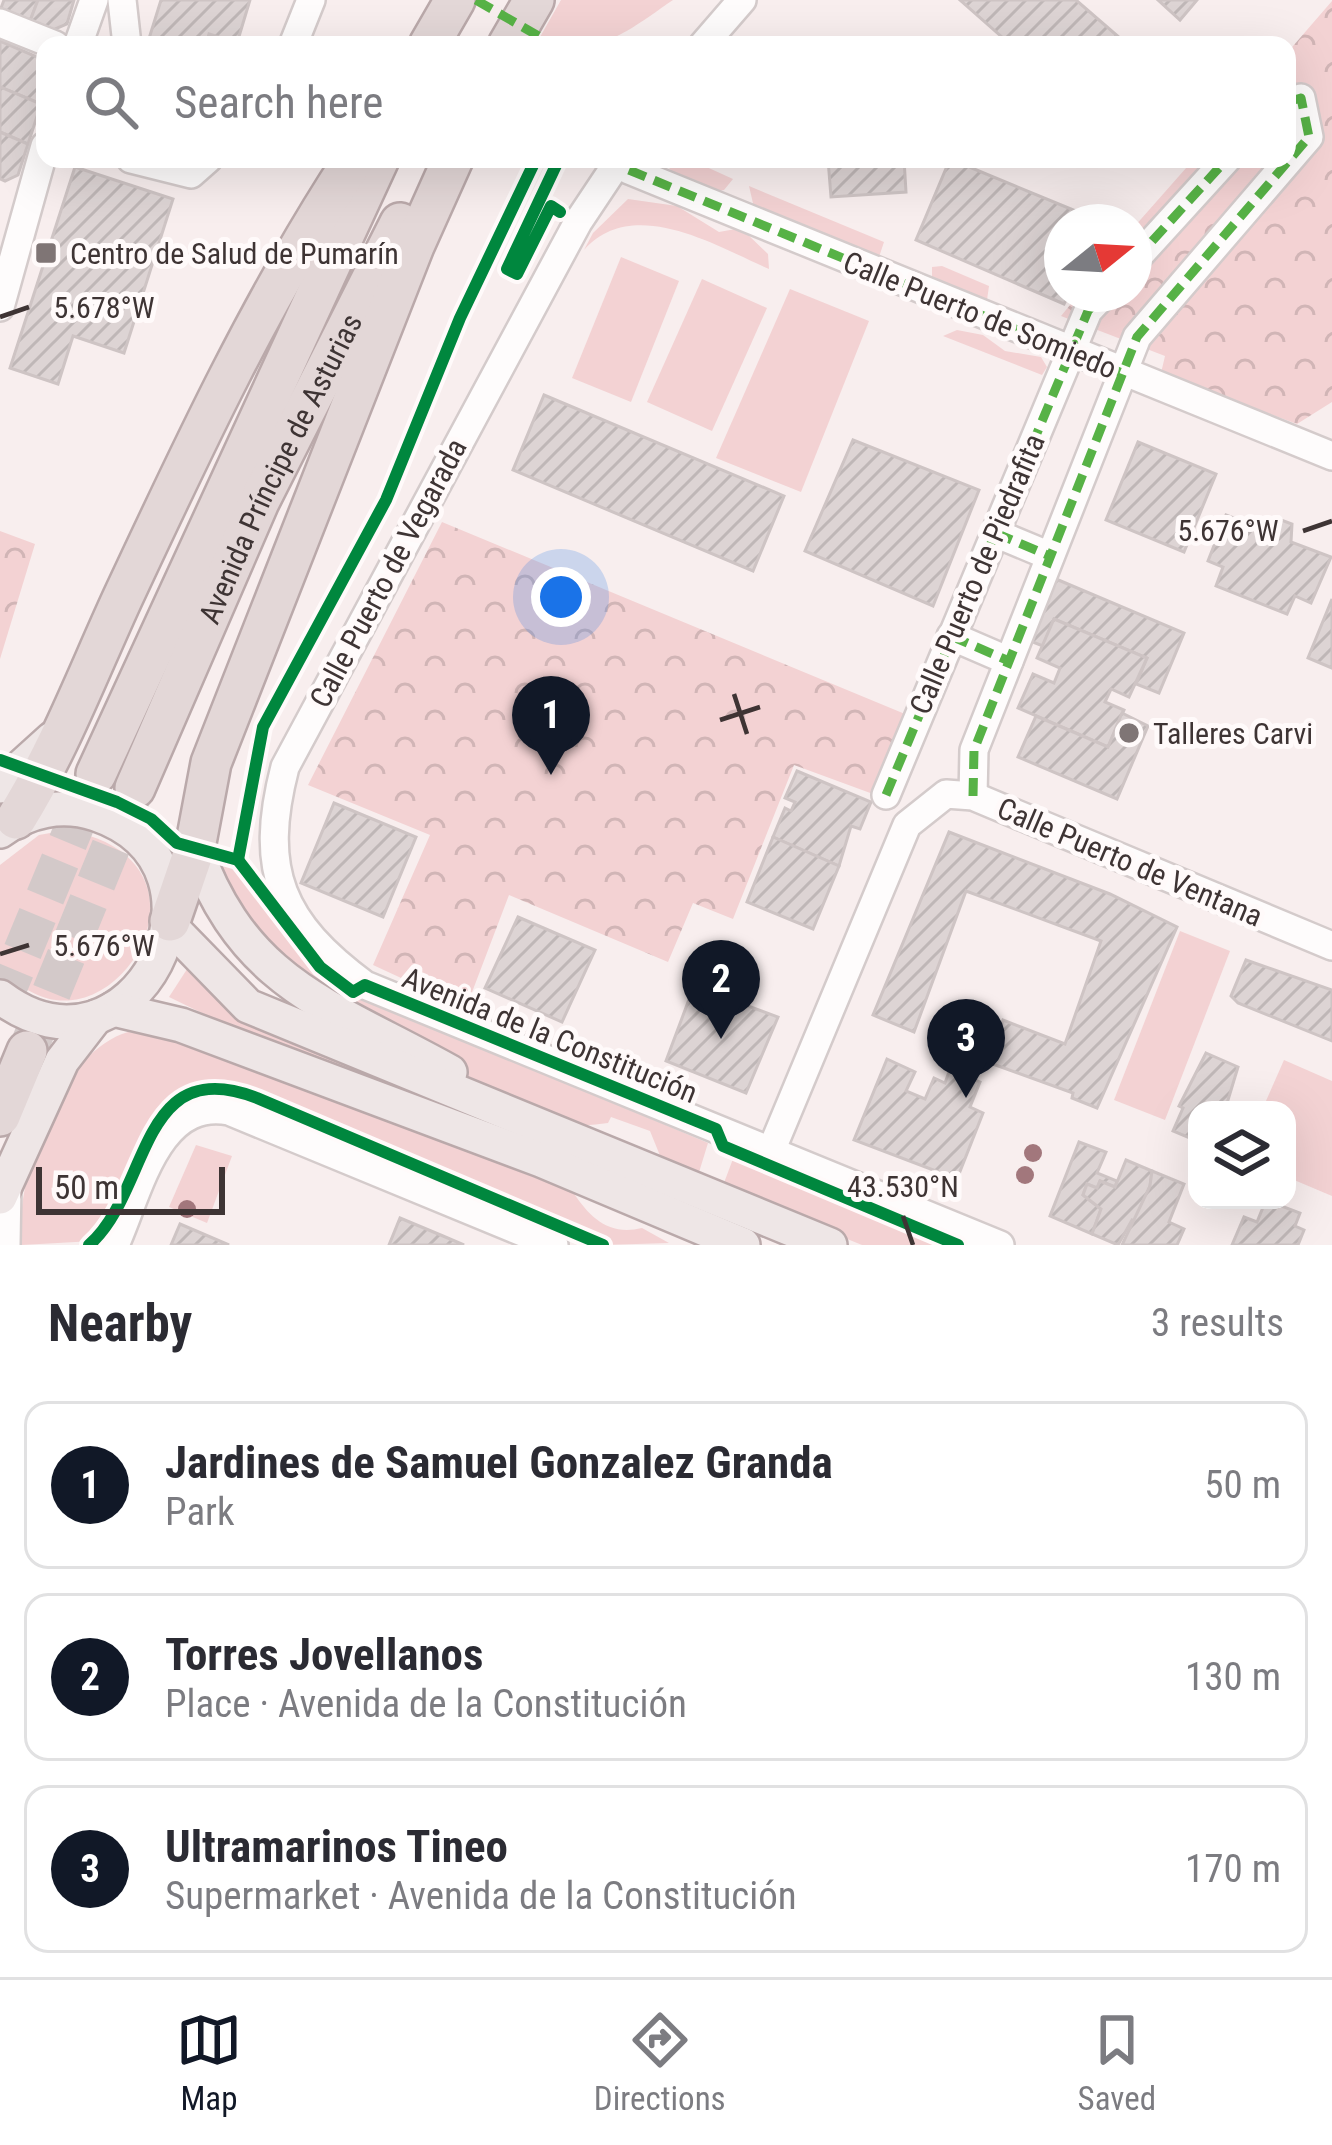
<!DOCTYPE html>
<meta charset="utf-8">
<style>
:root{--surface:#fff;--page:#f2f2f3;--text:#2b2b33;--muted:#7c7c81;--line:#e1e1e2;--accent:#111827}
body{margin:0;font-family:"Roboto Condensed",sans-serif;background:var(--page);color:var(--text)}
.controls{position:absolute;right:36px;bottom:36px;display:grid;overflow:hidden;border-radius:24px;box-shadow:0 12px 48px #0002}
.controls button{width:108px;height:108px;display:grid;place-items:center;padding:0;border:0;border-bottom:3px solid var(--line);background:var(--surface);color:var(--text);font:60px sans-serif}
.compass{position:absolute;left:1044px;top:204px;width:108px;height:108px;border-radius:50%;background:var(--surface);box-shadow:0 12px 48px #0002;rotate:72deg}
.scale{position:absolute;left:36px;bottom:30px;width:189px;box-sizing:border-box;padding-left:12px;border:6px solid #3e3434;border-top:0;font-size:33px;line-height:42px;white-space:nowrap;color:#3e3434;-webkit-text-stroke:9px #fffafa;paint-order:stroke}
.you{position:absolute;left:561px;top:597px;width:42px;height:42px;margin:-30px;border:9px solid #fff;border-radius:50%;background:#1a73e8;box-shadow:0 0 0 18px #1a73e833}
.badge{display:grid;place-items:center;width:78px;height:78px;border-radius:50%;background:var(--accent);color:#fff;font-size:39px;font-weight:700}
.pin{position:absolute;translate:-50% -99px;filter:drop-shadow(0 3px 6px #0008)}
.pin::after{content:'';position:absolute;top:63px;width:42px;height:36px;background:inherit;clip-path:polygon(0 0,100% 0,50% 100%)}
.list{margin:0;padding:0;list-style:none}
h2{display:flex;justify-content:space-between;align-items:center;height:156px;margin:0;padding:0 48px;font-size:51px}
h2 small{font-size:39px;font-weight:400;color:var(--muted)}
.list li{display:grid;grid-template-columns:78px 1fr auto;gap:36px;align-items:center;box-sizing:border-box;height:168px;margin:0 24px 24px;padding:0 24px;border:3px solid var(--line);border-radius:24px}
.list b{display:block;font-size:45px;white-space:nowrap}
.list p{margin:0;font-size:39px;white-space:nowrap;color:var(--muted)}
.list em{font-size:39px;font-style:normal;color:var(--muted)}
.icon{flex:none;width:66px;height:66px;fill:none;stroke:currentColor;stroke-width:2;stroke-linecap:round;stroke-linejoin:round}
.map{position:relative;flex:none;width:1332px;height:1245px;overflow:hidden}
.search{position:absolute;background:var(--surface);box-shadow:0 12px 48px #0002;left:36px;right:36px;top:36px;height:132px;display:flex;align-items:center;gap:30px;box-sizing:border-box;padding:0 42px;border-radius:24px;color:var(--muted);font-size:45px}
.sheet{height:732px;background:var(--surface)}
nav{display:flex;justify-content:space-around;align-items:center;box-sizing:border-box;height:168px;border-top:3px solid var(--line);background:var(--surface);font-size:33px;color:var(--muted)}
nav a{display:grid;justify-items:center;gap:6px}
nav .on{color:var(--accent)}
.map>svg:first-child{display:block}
.green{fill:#f3d2d3}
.park{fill:url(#park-crowns)}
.building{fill:url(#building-hatch);stroke:#cec4c4;stroke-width:3}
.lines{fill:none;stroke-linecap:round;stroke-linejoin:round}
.highway-tunnel{stroke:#d3c9c9;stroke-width:39;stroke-dasharray:39 20;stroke-linecap:butt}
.minor-casing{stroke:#d4cbcb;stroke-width:32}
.major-casing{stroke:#baa9aa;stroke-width:38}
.highway-casing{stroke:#baa9aa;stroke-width:44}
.minor{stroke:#fefcfc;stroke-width:27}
.major{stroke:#eee6e6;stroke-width:33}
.highway{stroke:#e3d7d7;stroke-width:39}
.quiet{stroke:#57b246;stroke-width:9;stroke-dasharray:18 9;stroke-linecap:butt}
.cycleway-casing{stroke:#fffafa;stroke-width:20}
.cycleway{stroke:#00873e;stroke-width:12}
.tree{fill:#a2777c}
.ticks{fill:none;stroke:#3e3434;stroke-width:4.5}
.poi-dot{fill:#7f7575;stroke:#fffafa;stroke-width:4.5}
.labels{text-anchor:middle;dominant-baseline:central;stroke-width:10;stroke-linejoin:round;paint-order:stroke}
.poi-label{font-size:30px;fill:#3e3434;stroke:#fffafa;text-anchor:start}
.street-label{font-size:30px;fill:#3e3434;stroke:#fffafa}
.ticks-label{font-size:30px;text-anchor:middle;fill:#3e3434;stroke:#fffafa;stroke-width:10;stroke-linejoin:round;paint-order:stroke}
</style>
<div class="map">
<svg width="1332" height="1245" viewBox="0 0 1332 1245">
<defs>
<pattern id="park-crowns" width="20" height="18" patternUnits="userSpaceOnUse" patternTransform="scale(3)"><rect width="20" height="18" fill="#f3d2d3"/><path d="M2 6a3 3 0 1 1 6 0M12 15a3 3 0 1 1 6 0" fill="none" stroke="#d1b5b6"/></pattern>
<pattern id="building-hatch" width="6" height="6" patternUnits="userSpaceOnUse" patternTransform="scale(3)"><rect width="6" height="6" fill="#ddd4d4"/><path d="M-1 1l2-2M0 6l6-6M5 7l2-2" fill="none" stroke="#bfb7b7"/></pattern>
</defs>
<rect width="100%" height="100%" fill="#f8eeee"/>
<g class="green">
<path d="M 561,0 L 673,0 C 633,27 589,66 540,37 Z"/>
<polygon points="663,159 689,159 733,179 724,190 707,193 704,184 674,175"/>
<polygon points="749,186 884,242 879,257 863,262 833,238 811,237 786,219 755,212"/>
<path d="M 628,199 L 677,206 L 719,232 L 741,228 L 768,254 L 769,269 C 716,246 633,195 584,250 L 593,233 Z"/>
<polygon points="621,257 679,281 631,402 572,378"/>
<polygon points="942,266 989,286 987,300 980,303 932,285 932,267"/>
<polygon points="702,279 767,308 712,431 647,402"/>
<polygon points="790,289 869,321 801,492 716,458"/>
<polygon points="957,330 983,335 1005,351 1041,357 1047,367 1042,375 943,336"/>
<path d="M 67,830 C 246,863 94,1087 0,964 L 0,865 L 39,835 Z"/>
<path d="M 228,856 C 253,875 260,902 280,926 C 304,955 330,976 362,996 L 708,1143 L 696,1182 L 663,1163 L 650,1131 L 611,1117 L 608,1123 C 596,1124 583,1127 572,1124 C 480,1097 352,999 268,946 L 250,929 L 216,857 Z"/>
<polygon points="1180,931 1230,951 1165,1120 1114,1100"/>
<polygon points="191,963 690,1203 274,1048 169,997"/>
<path d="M 128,1032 L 167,1038 L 573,1192 C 590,1218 609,1236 642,1228 L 669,1243 L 603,1245 L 257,1098 C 150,1057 142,1177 94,1241 L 21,1245 C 15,1179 59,1052 128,1032 Z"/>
<polygon points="1284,1060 1332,1081 1332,1196 1287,1177 1287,1110 1262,1110"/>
<polygon points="196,1145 232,1156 207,1223 169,1207"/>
<polygon points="736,1151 958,1245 862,1245 722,1188"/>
</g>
<g class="park">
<polygon points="1332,1 1332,402 1297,424 1161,373 1165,356 1061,316 1079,294 1134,294 1134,227 1194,159 1287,159 1287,53"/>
<polygon points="442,522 905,714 873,794 794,765 733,919 693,903 668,962 509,895 466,1008 373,965 430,835 308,785"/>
<polygon points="0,531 35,544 0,659"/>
</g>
<g class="building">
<polygon points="4,0 38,0 30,21 1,8"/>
<polygon points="38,0 74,0 67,24 53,30 30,21"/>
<polygon points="161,0 250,0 237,43 209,34 206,45 147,45"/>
<polygon points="960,0 1076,0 1128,45 1011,45"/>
<polygon points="1158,0 1197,0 1180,20"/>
<polygon points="0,41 44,60 41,104 0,87"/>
<polygon points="0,87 41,104 28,144 0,132"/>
<polygon points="0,132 28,144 18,175 5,181 0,179"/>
<polygon points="828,159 904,159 906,192 831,197"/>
<polygon points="950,159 1100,221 1062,222 1062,294 1069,294 1064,304 916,240"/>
<polygon points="75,167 173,199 124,353 73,336 58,384 10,368"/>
<polygon points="544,395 784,496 753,571 513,470"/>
<polygon points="853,440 979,490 933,606 805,551"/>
<polygon points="1138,442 1216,474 1184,552 1106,520"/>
<polygon points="1226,515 1266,531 1276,518 1292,524 1291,542 1331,557 1311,603 1295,596 1287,614 1216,586 1223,567 1208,561"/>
<polygon points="1056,579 1184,633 1159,693 1136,684 1147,658 1054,619 1043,646 1030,641"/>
<polygon points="1332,599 1332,668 1308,658"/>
<polygon points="1054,619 1147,658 1129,697 1111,689 1105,702 1124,710 1108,747 1018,708 1033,674 1054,683 1060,668 1037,658"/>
<polygon points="1122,713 1148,726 1117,799 1018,757 1036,716 1108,747"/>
<polygon points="797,771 871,802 860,829 851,826 839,866 773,837 785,808 791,811 795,802 785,798"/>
<polygon points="334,803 416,837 383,917 301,883"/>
<polygon points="949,832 1110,894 1177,927 1097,1108 1072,1098 1073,1093 990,1063 1003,1020 1065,1044 1101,941 966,891 914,1032 873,1015"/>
<polygon points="773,837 839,866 813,929 747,902"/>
<polygon points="518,917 595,950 562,1022 485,988"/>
<polygon points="1246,960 1332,990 1332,1041 1238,1003 1231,996"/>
<polygon points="694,986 778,1017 746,1093 666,1061"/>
<polygon points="1206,1053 1238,1067 1225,1110 1197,1110 1197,1141 1173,1131 1183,1108 1179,1106"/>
<polygon points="887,1059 915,1072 906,1091 925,1099 934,1078 945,1083 950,1069 980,1082 970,1107 983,1113 957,1179 854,1140"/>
<polygon points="1079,1142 1106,1152 1097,1173 1117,1181 1115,1187 1100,1181 1097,1188 1087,1184 1083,1195 1101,1209 1092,1234 1050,1216"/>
<polygon points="1126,1160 1152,1171 1150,1186 1136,1222 1132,1220 1118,1245 1092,1234 1101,1209 1083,1195 1087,1184 1097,1188 1100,1181 1115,1187"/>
<polygon points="1152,1171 1184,1184 1169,1222 1184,1229 1177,1245 1122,1245 1150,1186"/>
<polygon points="1266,1200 1300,1213 1295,1226 1304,1230 1298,1245 1232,1245 1244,1217 1257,1222"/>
<polygon points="400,1218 443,1236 464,1245 389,1245"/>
<polygon points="180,1224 229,1245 171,1245"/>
</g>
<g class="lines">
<g class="highway-tunnel">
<polyline points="0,1006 94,779"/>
<polyline points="29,1047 135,788"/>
</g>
<defs>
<g id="minor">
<polyline points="122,0 127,45"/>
<polyline points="0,23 55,45"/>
<polyline points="78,45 94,0"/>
<polyline points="293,45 311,0"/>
<polyline points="703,45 742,0"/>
<polyline points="131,159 191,174 208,159"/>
<path d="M 620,159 L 578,222 L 285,767 C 258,871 281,923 365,985 L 1000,1245"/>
<polyline points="629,170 1332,456"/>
<polyline points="1134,261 1227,159"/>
<polyline points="0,307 45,146"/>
<polyline points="995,533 1050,556"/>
<polyline points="951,636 1009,661"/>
<polyline points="886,795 1088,311 1104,294"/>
<polyline points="973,796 974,750 1137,337 1309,137 1301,98 1287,102"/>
<polyline points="771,1151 907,825 946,794 973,796 1332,946"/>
<polyline points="6,1245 7,1183"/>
<path d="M 115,1245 C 139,1192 157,1098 229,1111 L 554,1245"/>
</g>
<g id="major">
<polyline points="0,786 52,739"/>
<path d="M 0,831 C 28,810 62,803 96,814 C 250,867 133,1097 0,997"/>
<path d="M 195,848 C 245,986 330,1005 450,1072"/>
<polyline points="170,926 248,1006 830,1245"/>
<polyline points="113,1009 181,1025 541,1160 743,1245"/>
<polyline points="0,1197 62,1061 96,1017"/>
</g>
<g id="highway">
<polyline points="429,45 455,0"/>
<polyline points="508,45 534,0"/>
<polyline points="96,774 379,159"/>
<path id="s1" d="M 135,788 L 259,502 L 400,223"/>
<path d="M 16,819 C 60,748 88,673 123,597 C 193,447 263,297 354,159"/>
<polyline points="170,921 195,848 211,763 414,246 453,159"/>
<polyline points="0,1116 27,1051"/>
</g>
</defs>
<use href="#minor" class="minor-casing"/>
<use href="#major" class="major-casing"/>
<use href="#highway" class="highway-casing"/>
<use href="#minor" class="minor"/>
<use href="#major" class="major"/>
<use href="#highway" class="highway"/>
<g class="quiet">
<polyline points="476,0 554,45"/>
<polyline points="629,170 1122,373"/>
<polyline points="1134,261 1227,159"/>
<polyline points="995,533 1050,556"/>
<polyline points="951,636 1009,661"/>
<polyline points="886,795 1088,311 1104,294"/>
<polyline points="973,796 974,750 1137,337 1309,137 1301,98 1287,102"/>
</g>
<defs>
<g id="cycleway">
<polyline points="559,159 507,269 517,274 551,206 560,212"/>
<polyline points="0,760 117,802 151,819 177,843 238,860 320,967 353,992 365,985 716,1129 723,1146 958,1245"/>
<polyline points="238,860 263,727 386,500 460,318 536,159"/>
<path d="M 89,1245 C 151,1191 138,1052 257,1098 L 603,1245"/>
</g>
</defs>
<use href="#cycleway" class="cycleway-casing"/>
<use href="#cycleway" class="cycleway"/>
</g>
<g class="tree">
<circle cx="1033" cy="1153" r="9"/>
<circle cx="1025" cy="1175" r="9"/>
<circle cx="187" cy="1209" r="9"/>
</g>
<path class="ticks" d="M 0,317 L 29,307M 1303,531 L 1332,521M 734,694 L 747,734M 720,720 L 760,707M 0,954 L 29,945M 903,1216 L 913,1245"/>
<g class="poi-dot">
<rect x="34" y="241" width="24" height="24" rx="6"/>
<circle cx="1129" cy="733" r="12"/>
</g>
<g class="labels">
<g class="poi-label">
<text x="70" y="253">Centro de Salud de Pumarín</text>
<text x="1153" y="733">Talleres Carvi</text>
</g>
<g class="street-label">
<text transform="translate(980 315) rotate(22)">Calle Puerto de Somiedo</text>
<text stroke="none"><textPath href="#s1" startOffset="351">Avenida Príncipe de Asturias</textPath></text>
<text transform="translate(388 573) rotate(-62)">Calle Puerto de Vegarada</text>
<text transform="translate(977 574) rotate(-67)">Calle Puerto de Piedrafita</text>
<text transform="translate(1130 862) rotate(23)">Calle Puerto de Ventana</text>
<text transform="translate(550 1035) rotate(22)">Avenida de la Constitución</text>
</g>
</g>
<g class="ticks-label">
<text x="104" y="318">5.678°W</text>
<text x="1228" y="541">5.676°W</text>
<text x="104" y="956">5.676°W</text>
<text x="903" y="1197">43.530°N</text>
</g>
</svg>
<div class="controls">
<button><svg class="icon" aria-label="layers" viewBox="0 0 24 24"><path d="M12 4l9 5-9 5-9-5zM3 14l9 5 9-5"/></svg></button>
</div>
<svg class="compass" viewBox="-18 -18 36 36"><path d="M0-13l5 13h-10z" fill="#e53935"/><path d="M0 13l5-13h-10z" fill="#7c7c81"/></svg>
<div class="scale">50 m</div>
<div class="you"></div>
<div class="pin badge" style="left:551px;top:775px">1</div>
<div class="pin badge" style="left:721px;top:1039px">2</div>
<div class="pin badge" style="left:966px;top:1098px">3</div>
<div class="search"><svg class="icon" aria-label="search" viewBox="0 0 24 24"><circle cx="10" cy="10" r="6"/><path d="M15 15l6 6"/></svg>Search here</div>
</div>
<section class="sheet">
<h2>Nearby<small>3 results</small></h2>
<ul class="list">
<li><span class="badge">1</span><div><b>Jardines de Samuel Gonzalez Granda</b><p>Park</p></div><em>50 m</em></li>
<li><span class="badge">2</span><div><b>Torres Jovellanos</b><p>Place · Avenida de la Constitución</p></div><em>130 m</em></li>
<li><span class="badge">3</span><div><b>Ultramarinos Tineo</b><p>Supermarket · Avenida de la Constitución</p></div><em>170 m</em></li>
</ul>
</section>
<nav>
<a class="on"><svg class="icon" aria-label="map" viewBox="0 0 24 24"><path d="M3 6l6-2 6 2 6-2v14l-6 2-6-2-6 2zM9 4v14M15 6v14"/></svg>Map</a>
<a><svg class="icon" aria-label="directions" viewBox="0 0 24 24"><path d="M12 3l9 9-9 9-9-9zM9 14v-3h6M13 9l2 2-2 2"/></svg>Directions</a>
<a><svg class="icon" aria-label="saved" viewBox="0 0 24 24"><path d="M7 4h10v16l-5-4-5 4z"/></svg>Saved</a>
</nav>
